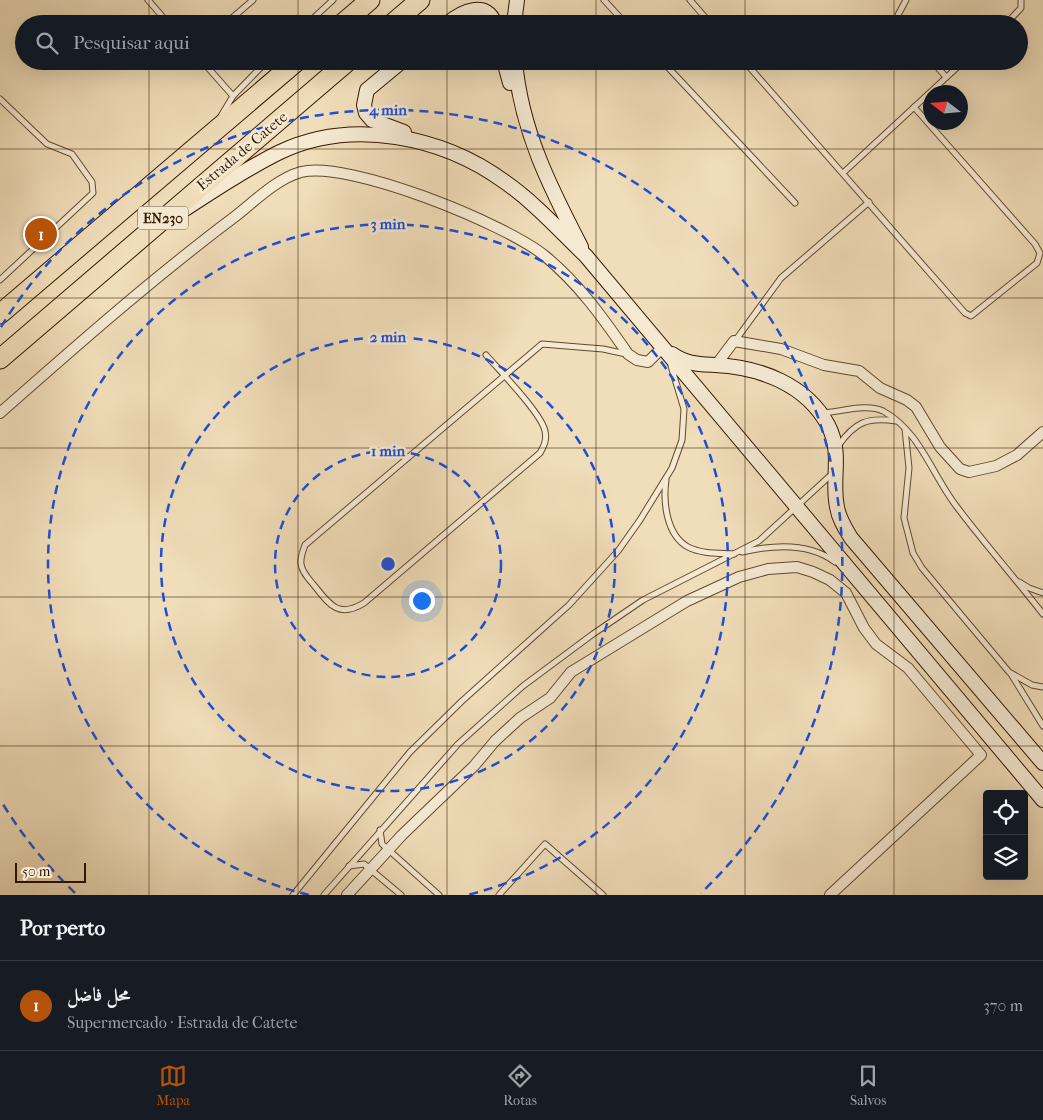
<!DOCTYPE html>
<html lang="pt">
<meta charset="utf-8">
<style>
:root{--surface:#171b24;--page:#20242c;--text:#f1f3f6;--muted:#9ea1a6;--line:#363941;--accent:#b45309}
body{margin:0;font-family:"IM FELL French Canon",Amiri,serif;background:var(--page);color:var(--text)}
.controls{position:absolute;right:15px;bottom:15px;display:grid;overflow:hidden;border-radius:5px;box-shadow:0 5px 20px #0002}
.controls button{width:45px;height:45px;display:grid;place-items:center;padding:0;border:0;border-bottom:1px solid var(--line);background:var(--surface);color:var(--text);font:25px sans-serif}
.compass{position:absolute;left:923px;top:85px;width:45px;height:45px;border-radius:50%;background:var(--surface);box-shadow:0 5px 20px #0002;rotate:286deg}
.scale{position:absolute;left:15px;bottom:12px;width:71px;box-sizing:border-box;padding-left:5px;border:2px solid #321800;border-top:0;font-size:14px;line-height:18px;white-space:nowrap;color:#321800;-webkit-text-stroke:4px #f5e9d2;paint-order:stroke}
.you{position:absolute;left:421px;top:600px;width:18px;height:18px;margin:-12px;border:4px solid #fff;border-radius:50%;background:#1a73e8;box-shadow:0 0 0 8px #1a73e833}
.badge{display:grid;place-items:center;width:32px;height:32px;border-radius:50%;background:var(--accent);color:#fff;font-size:16px;font-weight:700}
.pin{position:absolute;translate:-50% -50%;border:2px solid #fff;box-shadow:0 1px 5px #0006}
.list{margin:0;padding:0;list-style:none}
h2{display:flex;justify-content:space-between;align-items:center;height:65px;margin:0;padding:0 20px;font-size:21px}
h2 small{font-size:16px;font-weight:400;color:var(--muted)}
.list li{display:grid;grid-template-columns:32px 1fr auto;gap:15px;align-items:center;box-sizing:border-box;height:90px;padding:0 20px;border-top:1px solid var(--line)}
.list b{display:block;font-size:19px;white-space:nowrap}
.list p{margin:0;font-size:16px;white-space:nowrap;color:var(--muted)}
.list em{font-size:16px;font-style:normal;color:var(--muted)}
.icon{flex:none;width:28px;height:28px;fill:none;stroke:currentColor;stroke-width:2;stroke-linecap:round;stroke-linejoin:round}
.map{position:relative;flex:none;width:1043px;height:895px;overflow:hidden}
.search{position:absolute;background:var(--surface);box-shadow:0 5px 20px #0002;left:15px;right:15px;top:15px;height:55px;display:flex;align-items:center;gap:12px;box-sizing:border-box;padding:0 18px;border-radius:28px;color:var(--muted);font-size:19px}
.sheet{height:155px;background:var(--surface)}
nav{display:flex;justify-content:space-around;align-items:center;box-sizing:border-box;height:70px;border-top:1px solid var(--line);background:var(--surface);font-size:14px;color:var(--muted)}
nav a{display:grid;justify-items:center;gap:2px}
nav .on{color:var(--accent)}
.map>svg:first-child{display:block}
.lines{fill:none;stroke-linecap:round;stroke-linejoin:round}
.lane-casing{stroke:#62492e;stroke-width:7}
.street-casing{stroke:#62492e;stroke-width:12}
.secondary-casing{stroke:#321800;stroke-width:16}
.highway-casing{stroke:#321800;stroke-width:21}
.lane{stroke:#f5e9d2;stroke-width:5}
.street{stroke:#f5e9d2;stroke-width:10}
.secondary{stroke:#f5e9d2;stroke-width:14}
.highway{stroke:#f0ddb9;stroke-width:19}
.grid{fill:none;stroke:#321800;stroke-width:1;stroke-opacity:0.55}
.ring{fill:none;stroke:#1d4ed8;stroke-width:2.5;stroke-dasharray:9 6}
.labels{text-anchor:middle;dominant-baseline:central;stroke-width:5;stroke-linejoin:round;paint-order:stroke}
.shield{fill:#f5e9d2;stroke:#6c573f;stroke-width:1}
.shield-label{font-size:14px;font-weight:bold;fill:#321800}
.street-label{font-size:15px;fill:#321800;stroke:#f5e9d2}
.centre{fill:#1d4ed8;stroke:#f5e9d2;stroke-width:2.5}
.ring-label{font-size:15px;text-anchor:middle;font-weight:bold;fill:#1d4ed8;stroke:#f5e9d2;stroke-width:5;stroke-linejoin:round;paint-order:stroke}
</style>
<div class="map">
<svg width="1043" height="895" viewBox="0 0 1043 895">
<rect width="100%" height="100%" fill="#f0ddb9"/>
<filter id="stains"><feTurbulence type="fractalNoise" baseFrequency=".004" numOctaves="4"/><feColorMatrix values="0 0 0 0 .2 0 0 0 0 .09 0 0 0 0 .02 0 0 0 .5 -.17"/></filter>
<radialGradient id="worn" r=".72"><stop offset=".6" stop-color="#630" stop-opacity="0"/><stop offset="1" stop-color="#630" stop-opacity=".3"/></radialGradient>
<g class="lines">
<defs>
<g id="lane">
<polyline points="148,0 169,24"/>
<polyline points="604,0 626,24"/>
<polyline points="690,0 711,24"/>
<polyline points="225,24 253,0"/>
<polyline points="307,24 333,0"/>
<polyline points="899,24 898,15 906,0"/>
<polyline points="1006,24 1021,8 1021,0"/>
<polyline points="202,61 233,96"/>
<polyline points="662,61 795,203"/>
<polyline points="744,61 965,313 971,316 1037,263 1040,253 1035,244 914,107"/>
<polyline points="932,61 946,77"/>
<polyline points="0,99 47,144 72,154 92,182 93,193 0,280"/>
<polyline points="221,116 233,96 267,61"/>
<polyline points="843,173 964,61"/>
<polyline points="735,341 781,278 869,202"/>
<path d="M 486,355 C 499,370 542,414 545,431 C 547,440 544,446 540,453 L 364,603 C 338,619 329,604 313,584 C 308,578 302,572 301,564 C 300,557 303,551 305,545 L 542,344 L 603,349 L 626,354"/>
<path d="M 822,413 C 840,412 867,403 883,411 C 920,431 932,475 957,507 C 984,543 1015,578 1043,614"/>
<polyline points="905,429 909,468 904,518 913,553 922,568 1009,672 1032,685 1043,687"/>
<path d="M 838,446 C 855,422 867,417 896,421"/>
<path d="M 666,480 C 663,501 666,535 688,547 C 701,554 720,553 734,554"/>
<path d="M 742,552 C 772,545 809,542 835,562"/>
<polyline points="1019,582 1029,588 1043,593"/>
<polyline points="1011,674 1043,726"/>
<polyline points="380,830 382,844 439,895"/>
<polyline points="349,866 364,864 401,895"/>
<polyline points="293,895 410,752 462,701 569,605 618,551 640,520 672,468 682,440 684,409 671,366"/>
<polyline points="324,895 458,744 523,686 593,634 643,600 759,541 833,473"/>
<polyline points="499,895 545,844 603,895"/>
</g>
<g id="street">
<polyline points="716,365 734,341 781,349 824,365 859,371 880,388 907,400 916,407 940,447 960,469 969,472 996,466 1017,455 1043,432"/>
<path d="M 0,413 C 76,346 152,279 233,218 C 254,202 276,179 301,172 C 349,160 506,224 545,256 C 579,284 603,318 628,354 L 637,360 L 648,362 L 663,347"/>
<polyline points="347,895 402,835 474,766 495,741 520,718 550,698 571,672 687,601 739,577 768,569 797,567 813,572 830,580 846,593 864,628 876,644 908,668 981,755 830,895"/>
</g>
<g id="secondary">
<path d="M 447,24 C 462,11 487,0 495,24"/>
<polyline points="514,24 517,0"/>
<polyline points="402,61 367,90 364,105 366,113 372,120 404,132"/>
<polyline points="504,61 510,83"/>
<path d="M 515,61 C 521,130 550,187 581,247"/>
<path d="M 185,209 C 216,189 247,168 280,152 C 352,118 442,136 505,182 C 535,203 560,231 586,256 L 1043,800"/>
<path d="M 672,354 C 686,364 698,364 715,365 C 759,367 806,384 828,425 C 843,454 831,478 837,507 C 839,519 845,528 851,538 L 1043,763"/>
</g>
<g id="highway">
<polyline points="342,24 370,0"/>
<polyline points="392,24 420,0"/>
<polyline points="0,314 297,61"/>
<polyline points="0,359 348,61"/>
</g>
</defs>
<use href="#lane" class="lane-casing"/>
<use href="#street" class="street-casing"/>
<use href="#secondary" class="secondary-casing"/>
<use href="#highway" class="highway-casing"/>
<use href="#lane" class="lane"/>
<use href="#street" class="street"/>
<use href="#secondary" class="secondary"/>
<use href="#highway" class="highway"/>
</g>
<path class="grid" d="M 149,0 L 149,24M 298,0 L 298,24M 447,0 L 447,24M 596,0 L 596,24M 745,0 L 745,24M 894,0 L 894,24M 149,61 L 149,895M 298,61 L 298,895M 447,61 L 447,895M 596,61 L 596,895M 745,61 L 745,895M 894,61 L 894,895M 0,149 L 1043,149M 0,298 L 1043,298M 0,448 L 1043,448M 0,597 L 1043,597M 0,746 L 1043,746"/>
<g class="ring">
<circle cx="388" cy="564" r="113"/>
<circle cx="388" cy="564" r="227"/>
<path d="M309 895A340 340 0 1 1 467 895"/>
<path d="M75 893A454 454 0 0 1 1 801M1 327A454 454 0 1 1 701 893"/>
</g>
<g class="labels">
<rect class="shield" x="138" y="206.5" width="50" height="23" rx="4"/>
<g class="shield-label">
<text x="163" y="218">EN230</text>
</g>
<g class="street-label">
<text transform="translate(242 151) rotate(-40)">Estrada de Catete</text>
</g>
</g>
<circle cx="388" cy="564" r="8" class="centre"/>
<g class="ring-label">
<text x="388" y="115">4 min</text>
<text x="388" y="229">3 min</text>
<text x="388" y="342">2 min</text>
<text x="388" y="456">1 min</text>
</g>
<rect width="100%" height="100%" filter="url(#stains)"/>
<rect width="100%" height="100%" fill="url(#worn)"/>
</svg>
<div class="controls">
<button><svg class="icon" aria-label="locate" viewBox="0 0 24 24"><circle cx="12" cy="12" r="6"/><path d="M12 2v4M12 18v4M2 12h4M18 12h4"/></svg></button>
<button><svg class="icon" aria-label="layers" viewBox="0 0 24 24"><path d="M12 4l9 5-9 5-9-5zM3 14l9 5 9-5"/></svg></button>
</div>
<svg class="compass" viewBox="-18 -18 36 36"><path d="M0-13l5 13h-10z" fill="#e53935"/><path d="M0 13l5-13h-10z" fill="#9ea1a6"/></svg>
<div class="scale">50 m</div>
<div class="you"></div>
<div class="pin badge" style="left:41px;top:234px">1</div>
<div class="search"><svg class="icon" aria-label="search" viewBox="0 0 24 24"><circle cx="10" cy="10" r="6"/><path d="M15 15l6 6"/></svg>Pesquisar aqui</div>
</div>
<section class="sheet">
<h2>Por perto<small></small></h2>
<ul class="list">
<li><span class="badge">1</span><div><b>محل فاضل</b><p>Supermercado · Estrada de Catete</p></div><em>370 m</em></li>
</ul>
</section>
<nav>
<a class="on"><svg class="icon" aria-label="map" viewBox="0 0 24 24"><path d="M3 6l6-2 6 2 6-2v14l-6 2-6-2-6 2zM9 4v14M15 6v14"/></svg>Mapa</a>
<a><svg class="icon" aria-label="directions" viewBox="0 0 24 24"><path d="M12 3l9 9-9 9-9-9zM9 14v-3h6M13 9l2 2-2 2"/></svg>Rotas</a>
<a><svg class="icon" aria-label="saved" viewBox="0 0 24 24"><path d="M7 4h10v16l-5-4-5 4z"/></svg>Salvos</a>
</nav>
